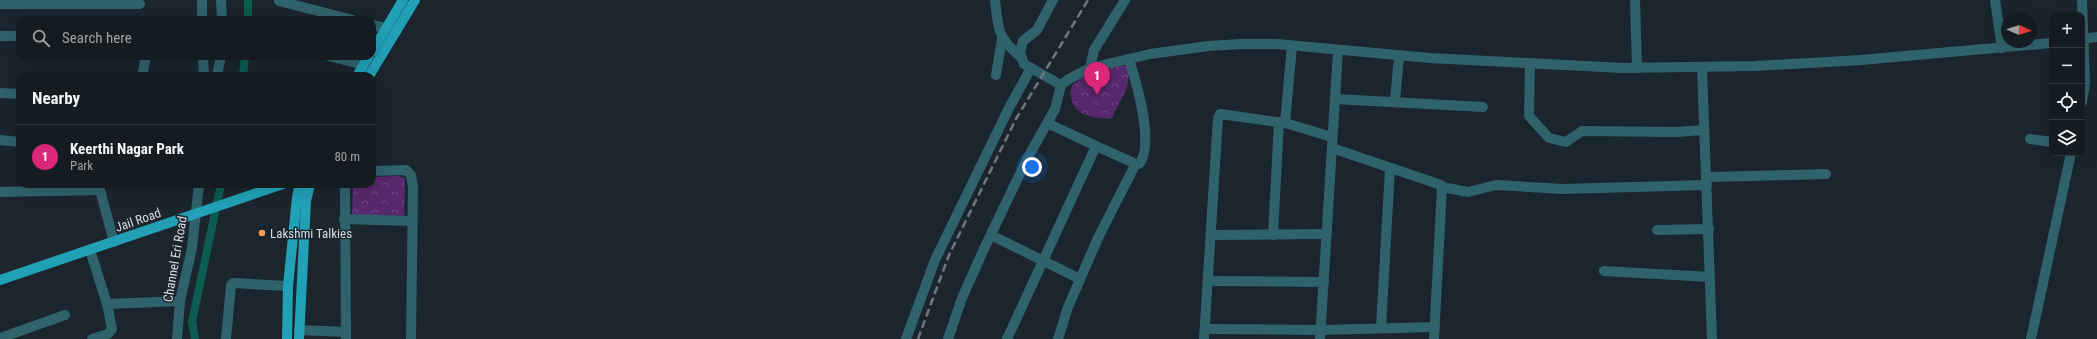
<!DOCTYPE html>
<meta charset="utf-8">
<style>
:root{--surface:#141c22;--page:#1d252a;--text:#f1f3f6;--muted:#9da1a5;--line:#333a40;--accent:#db2777}
body{margin:0;font-family:"Roboto Condensed",sans-serif;background:var(--page);color:var(--text)}
.controls{position:absolute;right:12px;top:12px;display:grid;overflow:hidden;border-radius:8px;box-shadow:0 4px 16px #0002}
.controls button{width:36px;height:36px;display:grid;place-items:center;padding:0;border:0;border-bottom:1px solid var(--line);background:var(--surface);color:var(--text);font:20px sans-serif}
.compass{position:absolute;left:2001px;top:12px;width:36px;height:36px;border-radius:50%;background:var(--surface);box-shadow:0 4px 16px #0002;rotate:93deg}
.you{position:absolute;left:1032px;top:167px;width:14px;height:14px;margin:-10px;border:3px solid #fff;border-radius:50%;background:#1a73e8;box-shadow:0 0 0 6px #1a73e833}
.badge{display:grid;place-items:center;width:26px;height:26px;border-radius:50%;background:var(--accent);color:#fff;font-size:13px;font-weight:700}
.pin{position:absolute;translate:-50% -33px;filter:drop-shadow(0 1px 2px #0008)}
.pin::after{content:'';position:absolute;top:21px;width:14px;height:12px;background:inherit;clip-path:polygon(0 0,100% 0,50% 100%)}
.list{margin:0;padding:0;list-style:none}
h2{display:flex;justify-content:space-between;align-items:center;height:52px;margin:0;padding:0 16px;font-size:17px}
h2 small{font-size:13px;font-weight:400;color:var(--muted)}
.list li{display:grid;grid-template-columns:26px 1fr auto;gap:12px;align-items:center;box-sizing:border-box;height:64px;padding:0 16px;border-top:1px solid var(--line)}
.list b{display:block;font-size:15px;white-space:nowrap}
.list p{margin:0;font-size:13px;white-space:nowrap;color:var(--muted)}
.list em{font-size:13px;font-style:normal;color:var(--muted)}
.icon{flex:none;width:22px;height:22px;fill:none;stroke:currentColor;stroke-width:2;stroke-linecap:round;stroke-linejoin:round}
.map{position:relative;flex:none;width:2097px;height:339px;overflow:hidden}
.search{position:absolute;background:var(--surface);box-shadow:0 4px 16px #0002;left:16px;top:16px;width:360px;height:44px;display:flex;align-items:center;gap:10px;box-sizing:border-box;padding:0 14px;border-radius:12px;color:var(--muted);font-size:15px}
.panel{position:absolute;background:var(--surface);box-shadow:0 4px 16px #0002;left:16px;top:72px;width:360px;height:116px;border-radius:12px}
.map>svg:first-child{display:block}
.park{fill:url(#park-crowns)}
.lines{fill:none;stroke-linecap:round;stroke-linejoin:round}
.canal{stroke:#0c5c4f;stroke-width:8}
.minor{stroke:#30626c;stroke-width:10}
.major{stroke:#22a0b5;stroke-width:10}
.rail{stroke:#6f7880;stroke-width:2.5;stroke-dasharray:8 4;stroke-linecap:butt}
.poi-dot{fill:#fb9e52;stroke:#1a252e;stroke-width:1.5}
.labels{text-anchor:middle;dominant-baseline:central;stroke-width:3;stroke-linejoin:round;paint-order:stroke}
.street-label{font-size:13px;fill:#d5dce3;stroke:#1a252e}
.poi-label{font-size:13px;fill:#d5dce3;stroke:#1a252e;text-anchor:start}
</style>
<div class="map">
<svg width="2097" height="339" viewBox="0 0 2097 339">
<defs>
<pattern id="park-crowns" width="20" height="18" patternUnits="userSpaceOnUse"><rect width="20" height="18" fill="#57286b"/><path d="M2 6a3 3 0 1 1 6 0M12 15a3 3 0 1 1 6 0" fill="none" stroke="#6e4780"/></pattern>
</defs>
<rect width="100%" height="100%" fill="#1a252e"/>
<g class="park">
<path d="M 1117,66 L 1130,66 L 1127,88 L 1111,119 C 1094,118 1072,116 1071,95 C 1070,91 1071,86 1074,84 C 1085,74 1103,70 1117,66 Z"/>
<polygon points="397,176 405,178 404,216 352,215 353,184 372,184 372,177"/>
</g>
<g class="lines">
<g class="canal">
<polyline points="248,20 248,0"/>
<polyline points="243,76 245,56"/>
<polyline points="195,339 192,322 221,184"/>
</g>
<g class="minor">
<polyline points="221,0 222,20"/>
<path d="M 995,0 C 998,30 998,39 1022,58"/>
<polyline points="1053,0 1037,30 1023,41 1020,53 1024,64 1061,85"/>
<polyline points="1635,0 1637,68"/>
<polyline points="1995,0 2002,48"/>
<polyline points="2082,0 2085,83 2082,102"/>
<polyline points="279,1 353,20"/>
<polyline points="0,4 140,4"/>
<polyline points="202,20 202,0"/>
<polyline points="372,25 386,28"/>
<polyline points="0,36 20,36"/>
<polyline points="2082,39 2097,37"/>
<polyline points="203,56 204,76"/>
<polyline points="329,56 364,65"/>
<path d="M 1129,59 C 1136,81 1155,145 1139,164 L 1135,165"/>
<polyline points="1530,63 1529,116 1549,138 1566,142 1582,131 1676,132 1704,130"/>
<polyline points="1090,68 1094,50 1125,0"/>
<polyline points="1702,68 1712,339"/>
<polyline points="996,75 1002,39"/>
<polyline points="142,76 146,56"/>
<polyline points="217,76 221,56"/>
<polyline points="0,93 20,94"/>
<polyline points="1335,99 1483,107"/>
<polyline points="1395,101 1399,56"/>
<polyline points="1285,123 1292,46"/>
<polyline points="2030,139 2052,142"/>
<polyline points="0,140 20,142"/>
<polyline points="1332,148 1441,185 1442,187 1434,339"/>
<polyline points="372,171 406,170 411,175 413,187 411,339"/>
<polyline points="1707,177 1826,174"/>
<polyline points="345,184 346,339"/>
<polyline points="1442,187 1468,192 1496,185 1562,189 1707,185"/>
<polyline points="0,192 100,190 114,242"/>
<polyline points="344,219 412,221"/>
<polyline points="1657,230 1709,229"/>
<polyline points="991,235 1080,279"/>
<polyline points="1211,235 1327,234"/>
<polyline points="1273,235 1279,122"/>
<polyline points="90,250 107,304 112,329 108,334 92,339"/>
<polyline points="1604,271 1710,277"/>
<polyline points="1208,281 1324,282"/>
<polyline points="107,304 180,301"/>
<polyline points="1381,328 1390,168"/>
<polyline points="1205,329 1321,330 1435,327"/>
<polyline points="299,330 346,332"/>
<polyline points="0,338 65,315"/>
<polyline points="177,339 180,301 192,248 199,184"/>
<polyline points="226,339 231,285 233,283 288,286"/>
<polyline points="906,339 935,260 1009,108 1031,68"/>
<polyline points="948,339 962,298 983,251 1027,159 1055,109 1061,85 1069,79 1090,68 1150,54 1208,46 1241,44 1277,44 1430,58 1623,68 1755,66 1861,60 2052,43"/>
<polyline points="1007,339 1096,146 1047,123"/>
<polyline points="1058,339 1068,307 1098,238 1135,165 1132,162 1096,146"/>
<polyline points="1204,339 1218,118 1220,114 1285,123 1332,137"/>
<polyline points="1320,339 1338,50"/>
<polyline points="2031,339 2071,153"/>
</g>
<g class="major">
<polyline points="372,52 403,0"/>
<polyline points="357,76 369,56"/>
<polyline points="369,76 415,0"/>
<polyline points="0,280 283,184"/>
<polyline points="287,339 288,286 297,197 300,184"/>
<polyline points="299,339 306,201 310,184"/>
</g>
<polyline class="rail" points="918,339 949,255 1016,119 1088,0"/>
</g>
<circle class="poi-dot" cx="262" cy="233" r="4"/>
<g class="labels">
<g class="street-label">
<text transform="translate(138 220) rotate(-19)">Jail Road</text>
<text transform="translate(175 259) rotate(-80)">Channel Eri Road</text>
</g>
<g class="poi-label">
<text x="270" y="233">Lakshmi Talkies</text>
</g>
</g>
</svg>
<div class="controls">
<button>+</button>
<button>−</button>
<button><svg class="icon" aria-label="locate" viewBox="0 0 24 24"><circle cx="12" cy="12" r="6"/><path d="M12 2v4M12 18v4M2 12h4M18 12h4"/></svg></button>
<button><svg class="icon" aria-label="layers" viewBox="0 0 24 24"><path d="M12 4l9 5-9 5-9-5zM3 14l9 5 9-5"/></svg></button>
</div>
<svg class="compass" viewBox="-18 -18 36 36"><path d="M0-13l5 13h-10z" fill="#e53935"/><path d="M0 13l5-13h-10z" fill="#9da1a5"/></svg>
<div class="you"></div>
<div class="pin badge" style="left:1097px;top:95px">1</div>
<div class="search"><svg class="icon" aria-label="search" viewBox="0 0 24 24"><circle cx="10" cy="10" r="6"/><path d="M15 15l6 6"/></svg>Search here</div>
<section class="panel">
<h2>Nearby<small></small></h2>
<ul class="list">
<li><span class="badge">1</span><div><b>Keerthi Nagar Park</b><p>Park</p></div><em>80 m</em></li>
</ul>
</section>
</div>
